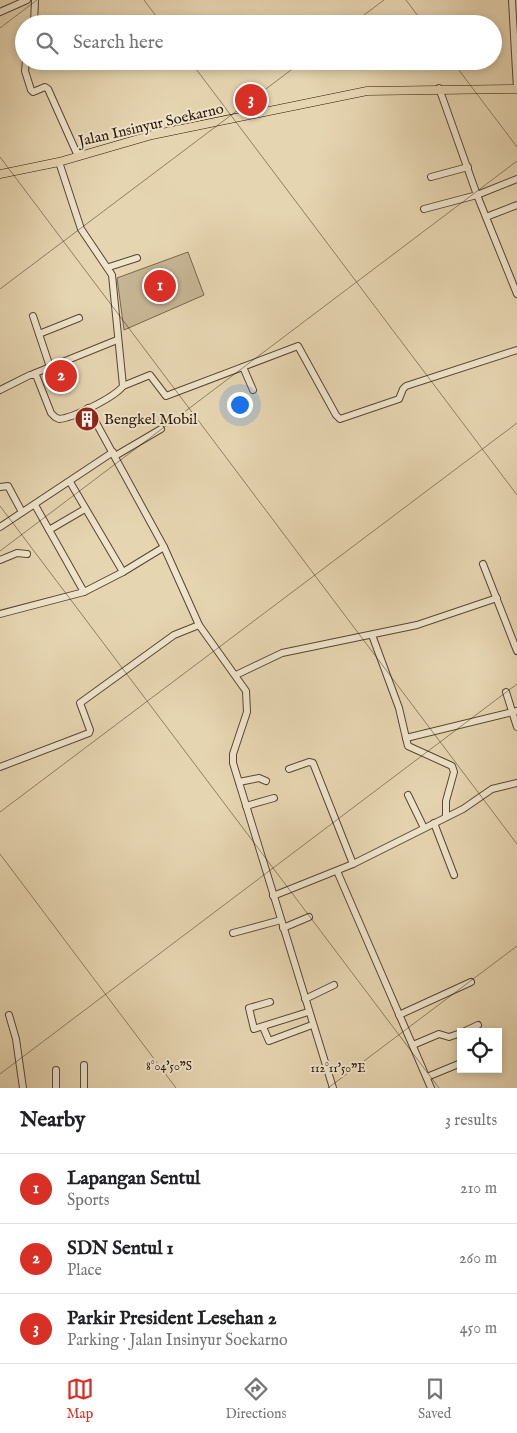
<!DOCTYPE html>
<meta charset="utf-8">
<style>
:root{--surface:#fff;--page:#f2f2f2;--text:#202124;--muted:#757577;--line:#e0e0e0;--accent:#d93025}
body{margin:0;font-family:"IM FELL English",serif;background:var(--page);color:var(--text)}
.controls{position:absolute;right:15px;bottom:15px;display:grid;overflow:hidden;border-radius:0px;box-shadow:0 2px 8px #0003}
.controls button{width:45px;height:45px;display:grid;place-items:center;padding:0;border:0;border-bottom:1px solid var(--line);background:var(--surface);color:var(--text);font:25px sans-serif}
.you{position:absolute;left:239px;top:404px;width:18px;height:18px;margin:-12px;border:4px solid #fff;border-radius:50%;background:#1a73e8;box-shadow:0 0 0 8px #1a73e833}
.badge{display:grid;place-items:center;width:32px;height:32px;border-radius:50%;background:var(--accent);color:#fff;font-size:16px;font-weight:700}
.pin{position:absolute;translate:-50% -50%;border:2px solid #fff;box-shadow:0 1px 5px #0006}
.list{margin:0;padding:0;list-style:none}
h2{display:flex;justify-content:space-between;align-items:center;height:65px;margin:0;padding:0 20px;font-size:21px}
h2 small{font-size:16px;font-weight:400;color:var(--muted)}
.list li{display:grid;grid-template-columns:32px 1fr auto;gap:15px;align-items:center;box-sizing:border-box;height:70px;padding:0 20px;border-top:1px solid var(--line)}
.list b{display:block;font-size:19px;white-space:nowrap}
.list p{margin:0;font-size:16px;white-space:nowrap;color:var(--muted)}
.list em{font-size:16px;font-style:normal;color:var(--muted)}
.icon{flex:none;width:28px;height:28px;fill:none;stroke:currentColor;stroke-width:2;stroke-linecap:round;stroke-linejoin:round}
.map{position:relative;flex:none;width:517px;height:1088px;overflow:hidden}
.search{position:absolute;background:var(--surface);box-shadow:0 2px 8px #0003;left:15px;right:15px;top:15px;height:55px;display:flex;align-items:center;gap:12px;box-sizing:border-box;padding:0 18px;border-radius:28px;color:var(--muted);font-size:19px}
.sheet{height:275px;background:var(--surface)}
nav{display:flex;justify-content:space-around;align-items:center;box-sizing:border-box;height:70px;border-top:1px solid var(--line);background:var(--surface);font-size:14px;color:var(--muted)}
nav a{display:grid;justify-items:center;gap:2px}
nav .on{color:var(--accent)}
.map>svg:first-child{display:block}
.garden{fill:#c6b594;stroke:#78664d}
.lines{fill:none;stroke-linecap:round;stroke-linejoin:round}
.minor-casing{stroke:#594631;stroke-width:8}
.major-casing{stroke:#2a1706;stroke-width:9}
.minor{stroke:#efe4cc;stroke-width:6}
.major{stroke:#e6d5b1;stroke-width:8}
.ticks{fill:none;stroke:#2a1706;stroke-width:1;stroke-opacity:0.45}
.labels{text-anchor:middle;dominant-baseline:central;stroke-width:4;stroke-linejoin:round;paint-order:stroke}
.street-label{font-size:15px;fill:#2a1706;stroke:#efe4cc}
.poi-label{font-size:15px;fill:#2a1706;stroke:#efe4cc;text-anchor:start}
.ticks-label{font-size:12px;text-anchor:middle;fill:#2a1706;stroke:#efe4cc;stroke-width:4;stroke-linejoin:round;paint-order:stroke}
</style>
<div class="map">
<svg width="517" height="1088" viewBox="0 0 517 1088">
<rect width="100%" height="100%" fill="#e6d5b1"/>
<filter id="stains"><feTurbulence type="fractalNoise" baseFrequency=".004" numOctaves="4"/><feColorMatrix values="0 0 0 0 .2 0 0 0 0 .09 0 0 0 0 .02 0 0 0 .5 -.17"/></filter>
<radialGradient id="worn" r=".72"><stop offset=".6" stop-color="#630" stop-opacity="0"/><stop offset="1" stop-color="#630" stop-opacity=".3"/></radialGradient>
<polygon class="garden" points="188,252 204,295 124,330 117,278"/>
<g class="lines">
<defs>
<g id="minor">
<polyline points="512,0 517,89"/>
<polyline points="0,12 27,0"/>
<polyline points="34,24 35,0"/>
<polyline points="26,61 25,71 31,90 33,92 45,87 48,89 78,156"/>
<polyline points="439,88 477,195 517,294"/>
<polyline points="431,177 468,167"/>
<polyline points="424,209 477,195 517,179"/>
<polyline points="486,217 517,205"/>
<polyline points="109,267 137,258"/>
<polyline points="33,316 50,367"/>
<polyline points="39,334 79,318"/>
<polyline points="243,367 253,390"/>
<polyline points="33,374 117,340"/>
<polyline points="123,386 150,375 166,396 298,346 336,415 340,419 399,399 403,389 406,386 517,350"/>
<path d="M 0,390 L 30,375 L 36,375 L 51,413 L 55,417 L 59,419 C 73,418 115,397 123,386 L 112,275 L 81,229 L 59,162"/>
<polyline points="88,408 164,547 199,625 246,691 247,712 233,754 233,763 333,1088"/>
<polyline points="115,456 161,429"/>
<polyline points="70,482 123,572"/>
<polyline points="0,487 8,486 22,512"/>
<polyline points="35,505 84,592"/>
<polyline points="0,527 113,452"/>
<polyline points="49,530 85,509"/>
<polyline points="0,560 17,553 27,554"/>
<polyline points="483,564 517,651"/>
<polyline points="0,614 84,592 123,572 164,547"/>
<polyline points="372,635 399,708 406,738 517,711"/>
<polyline points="236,675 282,653 417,625 497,598"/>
<polyline points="506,692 517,727"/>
<polyline points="406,738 408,746 452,766 454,772 446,801 446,817"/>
<polyline points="0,767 89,733 90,730 80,703 174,635 199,625"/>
<polyline points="289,769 309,762 313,763 353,864"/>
<polyline points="239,782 259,778 266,781"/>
<polyline points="408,795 424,828"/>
<polyline points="246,806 274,798"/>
<polyline points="434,823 454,875"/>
<polyline points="337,871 431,1088"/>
<polyline points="273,896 353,864 463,809 492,789 517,783"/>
<polyline points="283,928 309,917"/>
<polyline points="233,933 281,920"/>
<polyline points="305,999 334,985"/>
<polyline points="270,1002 249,1008 254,1029 308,1012"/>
<polyline points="9,1015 16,1039 23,1088"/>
<polyline points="399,1015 471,982"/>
<polyline points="263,1027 269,1041 312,1025"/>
<polyline points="463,1032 478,1025"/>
<polyline points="413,1045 439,1034 449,1037 461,1033"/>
<polyline points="56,1070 56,1088"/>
<polyline points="427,1077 461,1063"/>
<polyline points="84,1088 84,1065"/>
</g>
<polyline id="major" points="0,174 59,162 152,135 367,91 517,89"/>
</defs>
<use href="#minor" class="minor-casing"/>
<use href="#major" class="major-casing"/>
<use href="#minor" class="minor"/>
<use href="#major" class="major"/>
</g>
<path class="ticks" d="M 144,0 L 162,24M 406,0 L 424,24M 352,24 L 384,0M 0,28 L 37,0M 190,61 L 517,495M 452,61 L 517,147M 0,157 L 517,844M 0,289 L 303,61M 0,506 L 439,1088M 0,551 L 517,161M 0,812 L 517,423M 0,854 L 176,1088M 0,1074 L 517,684M 328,1088 L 517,946"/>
<defs>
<symbol id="building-disc" viewBox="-11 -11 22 22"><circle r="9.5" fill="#8f2418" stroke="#efe4cc"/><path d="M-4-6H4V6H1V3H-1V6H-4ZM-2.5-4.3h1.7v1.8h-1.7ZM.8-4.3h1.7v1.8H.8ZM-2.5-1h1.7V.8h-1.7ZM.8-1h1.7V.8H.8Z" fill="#fff"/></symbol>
</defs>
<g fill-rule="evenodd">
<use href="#building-disc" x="73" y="405" width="28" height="28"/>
</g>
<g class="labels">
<g class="street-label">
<text transform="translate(151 125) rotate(-13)">Jalan Insinyur Soekarno</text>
</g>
<g class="poi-label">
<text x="104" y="419">Bengkel Mobil</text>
</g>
</g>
<g class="ticks-label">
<text x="169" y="1070">8°04'50"S</text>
<text x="338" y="1072">112°11'50"E</text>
</g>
<rect width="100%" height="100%" filter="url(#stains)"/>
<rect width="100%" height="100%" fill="url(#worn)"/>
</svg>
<div class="controls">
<button><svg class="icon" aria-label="locate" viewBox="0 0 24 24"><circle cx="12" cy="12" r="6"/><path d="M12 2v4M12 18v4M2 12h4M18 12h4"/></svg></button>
</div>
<div class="you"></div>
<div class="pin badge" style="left:160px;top:286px">1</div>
<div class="pin badge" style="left:61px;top:376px">2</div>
<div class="pin badge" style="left:251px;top:100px">3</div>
<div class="search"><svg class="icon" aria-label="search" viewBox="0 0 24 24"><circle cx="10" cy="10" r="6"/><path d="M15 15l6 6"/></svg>Search here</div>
</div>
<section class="sheet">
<h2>Nearby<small>3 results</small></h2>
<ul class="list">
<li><span class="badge">1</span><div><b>Lapangan Sentul</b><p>Sports</p></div><em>210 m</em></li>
<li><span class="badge">2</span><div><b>SDN Sentul 1</b><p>Place</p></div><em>260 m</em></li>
<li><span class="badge">3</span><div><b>Parkir President Lesehan 2</b><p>Parking · Jalan Insinyur Soekarno</p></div><em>450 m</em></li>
</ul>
</section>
<nav>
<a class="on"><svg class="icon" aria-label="map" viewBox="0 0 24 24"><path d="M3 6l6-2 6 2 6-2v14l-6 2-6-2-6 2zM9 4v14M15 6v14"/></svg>Map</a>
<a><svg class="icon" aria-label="directions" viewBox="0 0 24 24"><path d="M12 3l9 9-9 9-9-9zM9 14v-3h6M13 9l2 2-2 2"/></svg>Directions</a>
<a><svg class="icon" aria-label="saved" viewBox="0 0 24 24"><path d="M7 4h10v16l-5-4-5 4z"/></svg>Saved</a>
</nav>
